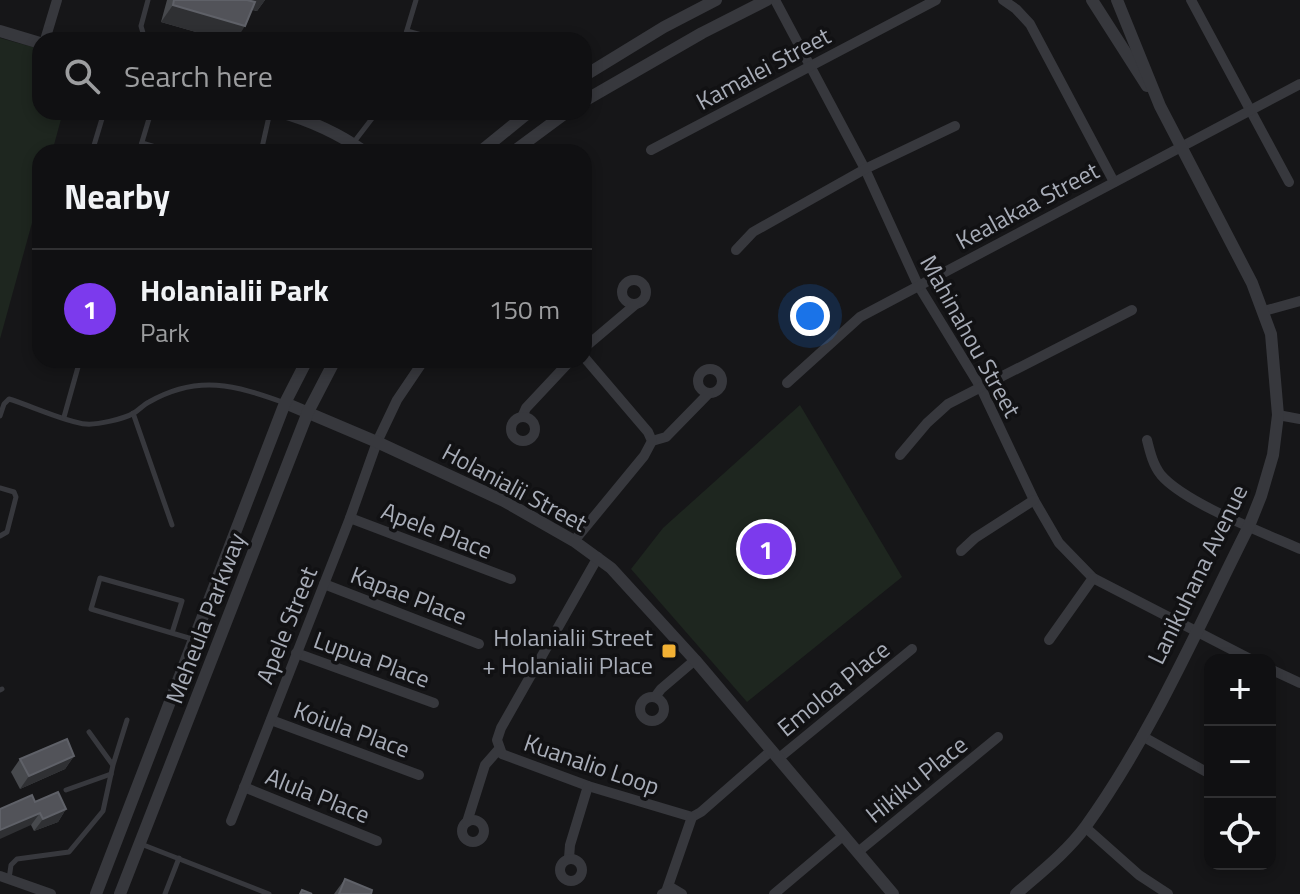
<!DOCTYPE html>
<meta charset="utf-8">
<style>
:root{--surface:#101012;--page:#1e1e20;--text:#f1f3f6;--muted:#9c9d9f;--line:#303032;--accent:#7c3aed}
body{margin:0;font-family:"Titillium Web",sans-serif;background:var(--page);color:var(--text)}
.controls{position:absolute;right:24px;bottom:24px;display:grid;overflow:hidden;border-radius:16px;box-shadow:0 4px 12px #0003}
.controls button{width:72px;height:72px;display:grid;place-items:center;padding:0;border:0;border-bottom:2px solid var(--line);background:var(--surface);color:var(--text);font:40px sans-serif}
.you{position:absolute;left:810px;top:316px;width:28px;height:28px;margin:-20px;border:6px solid #fff;border-radius:50%;background:#1a73e8;box-shadow:0 0 0 12px #1a73e833}
.badge{display:grid;place-items:center;width:52px;height:52px;border-radius:50%;background:var(--accent);color:#fff;font-size:26px;font-weight:700}
.pin{position:absolute;translate:-50% -50%;border:4px solid #fff;box-shadow:0 2px 8px #0006}
.list{margin:0;padding:0;list-style:none}
h2{display:flex;justify-content:space-between;align-items:center;height:104px;margin:0;padding:0 32px;font-size:34px}
h2 small{font-size:26px;font-weight:400;color:var(--muted)}
.list li{display:grid;grid-template-columns:52px 1fr auto;gap:24px;align-items:center;box-sizing:border-box;height:120px;padding:0 32px;border-top:2px solid var(--line)}
.list b{display:block;font-size:30px;white-space:nowrap}
.list p{margin:0;font-size:26px;white-space:nowrap;color:var(--muted)}
.list em{font-size:26px;font-style:normal;color:var(--muted)}
.icon{flex:none;width:44px;height:44px;fill:none;stroke:currentColor;stroke-width:2;stroke-linecap:round;stroke-linejoin:round}
.map{position:relative;flex:none;width:1300px;height:894px;overflow:hidden}
.search{position:absolute;background:var(--surface);box-shadow:0 4px 12px #0003;left:32px;top:32px;width:560px;height:88px;display:flex;align-items:center;gap:20px;box-sizing:border-box;padding:0 28px;border-radius:24px;color:var(--muted);font-size:30px}
.panel{position:absolute;background:var(--surface);box-shadow:0 4px 12px #0003;left:32px;top:144px;width:560px;height:224px;border-radius:24px}
.map>svg:first-child{display:block}
.green{fill:#1e261f}
.lines{fill:none;stroke-linecap:round;stroke-linejoin:round}
.service{stroke:#37383d;stroke-width:5}
.minor{stroke:#37383d;stroke-width:10}
.tertiary{stroke:#37383d;stroke-width:12}
.wall{fill:#47494d}
.shaded-wall{fill:#2f3033}
.building{fill:#525359;stroke:#5f6168;stroke-width:2}
.poi-dot{fill:#f2b134;stroke:#111113;stroke-width:3}
.labels{text-anchor:middle;dominant-baseline:central;stroke-width:7;stroke-linejoin:round;paint-order:stroke}
.street-label{font-size:24px;fill:#a8adb8;stroke:#111113}
.poi-label{font-size:24px;fill:#a8adb8;stroke:#111113;text-anchor:end}
</style>
<div class="map">
<svg width="1300" height="894" viewBox="0 0 1300 894">
<rect width="100%" height="100%" fill="#161618"/>
<g class="green">
<polygon points="0,38 40,49 40,112 63,112 52,152 40,152 40,194 0,339"/>
<polygon points="800,405 902,577 747,702 631,569 663,528"/>
</g>
<g class="lines">
<g class="service">
<polyline points="407,31 440,40"/>
<polyline points="361,38 367,40"/>
<polyline points="145,40 141,26 148,0"/>
<polyline points="404,40 416,0"/>
<polyline points="354,142 377,112"/>
<polyline points="142,143 172,152"/>
<polyline points="92,152 104,112"/>
<polyline points="139,152 151,112"/>
<polyline points="261,152 270,112"/>
<polyline points="133,413 172,525"/>
<path d="M 0,416 L 4,404 L 9,399 C 29,405 68,423 86,424 C 97,425 124,419 134,413 C 139,410 143,405 149,402 C 198,374 235,385 285,403"/>
<polyline points="64,417 80,360"/>
<polyline points="0,488 14,492 16,497 7,532 0,536"/>
<polyline points="172,633 182,601 100,578 91,609 192,639"/>
<polyline points="0,690 2,689"/>
<polyline points="89,732 112,764"/>
<polyline points="66,790 111,774"/>
<polyline points="141,844 269,894"/>
<polyline points="9,879 11,865 17,859 69,852 103,811 113,765 127,720"/>
<polyline points="165,894 179,858"/>
</g>
<g class="minor">
<polyline points="775,0 865,169 918,285 981,388 1034,500 1059,543 1093,578 1252,660"/>
<polyline points="1003,0 1016,9 1030,24 1114,182"/>
<polyline points="1191,0 1289,182"/>
<polyline points="45,40 57,0"/>
<polyline points="651,150 936,0"/>
<polyline points="736,250 753,232 865,169 955,126"/>
<circle cx="634" cy="292" r="12"/>
<polyline points="1264,311 1300,301"/>
<polyline points="584,348 636,304"/>
<circle cx="710" cy="381" r="12"/>
<polyline points="787,383 860,317 1300,84"/>
<polyline points="1278,415 1300,419"/>
<polyline points="522,417 526,408 571,360"/>
<circle cx="523" cy="429" r="12"/>
<path d="M 1147,440 C 1150,452 1153,465 1161,475 C 1185,503 1264,533 1300,549"/>
<polyline points="652,441 666,437 709,393"/>
<polyline points="900,455 927,423 948,404 1132,310"/>
<polyline points="350,518 511,579"/>
<polyline points="574,541 644,456 652,441 648,432 584,357"/>
<polyline points="961,551 975,538 1034,500"/>
<polyline points="598,557 501,728 497,740 502,754 588,786 692,817 701,812 772,750"/>
<polyline points="324,584 479,644"/>
<polyline points="1049,640 1093,578"/>
<polyline points="296,653 434,703"/>
<polyline points="1270,669 1300,683"/>
<circle cx="652" cy="709" r="12"/>
<polyline points="655,697 661,689 695,660"/>
<polyline points="271,720 419,775"/>
<polyline points="1142,736 1210,774"/>
<polyline points="779,758 912,649"/>
<polyline points="244,787 377,841"/>
<circle cx="473" cy="831" r="11"/>
<polyline points="231,821 350,518 377,442 397,400 424,360"/>
<polyline points="467,822 485,765 499,749"/>
<polyline points="1085,827 1139,875 1168,894"/>
<polyline points="858,852 998,737"/>
<polyline points="569,858 570,845 588,786"/>
<circle cx="571" cy="870" r="11"/>
<polyline points="0,876 51,894"/>
<polyline points="667,889 692,817"/>
<polyline points="662,894 672,888 682,894"/>
<polyline points="774,894 844,835"/>
</g>
<g class="tertiary">
<polyline points="1092,0 1147,86"/>
<polyline points="0,31 40,43"/>
<polyline points="584,76 664,27 716,0"/>
<polyline points="584,101 702,33 767,0"/>
<path d="M 280,112 C 312,121 338,133 365,152"/>
<polyline points="480,152 529,112"/>
<polyline points="513,152 567,112"/>
<polyline points="285,403 377,442 504,501 574,541 611,568 695,660 893,894"/>
<polyline points="96,894 285,403 307,360"/>
<polyline points="120,894 308,412 335,360"/>
<path d="M 1016,894 C 1040,873 1067,852 1086,826 C 1152,734 1198,627 1249,526 L 1261,496 L 1273,455 L 1278,415 L 1271,334 L 1252,283 L 1160,106 L 1117,0"/>
</g>
</g>
<g class="wall">
<polygon points="167,0 265,0 257,11 252,10 236,40 224,40 161,22"/>
<polygon points="74,756 65,769 20,789 11,772 20,759"/>
<polygon points="35,802 66,809 58,822 34,831 31,825"/>
<polygon points="345,879 371,894 334,894"/>
</g>
<g class="shaded-wall">
<polygon points="237,0 265,0 257,11 234,4"/>
<polygon points="173,5 245,26 236,40 224,40 161,22"/>
<polygon points="74,756 65,769 20,789 29,776"/>
<polygon points="66,809 58,822 34,831 43,819"/>
<polygon points="40,813 31,825 0,839 0,830"/>
</g>
<g class="building">
<polygon points="174,0 247,0 255,2 245,26 173,5"/>
<polygon points="67,739 74,756 29,776 20,759"/>
<polygon points="58,792 66,809 43,819 40,813 0,830 0,809 32,795 35,802"/>
<polygon points="345,879 372,890 371,894 339,894"/>
<polygon points="302,890 312,894 300,894"/>
</g>
<rect class="poi-dot" x="661" y="643" width="16" height="16" rx="4"/>
<g class="labels">
<g class="street-label">
<text transform="translate(763 68) rotate(-28)">Kamalei Street</text>
<text transform="translate(1027 205) rotate(-28)">Kealakaa Street</text>
<text transform="translate(971 336) rotate(61)">Mahinahou Street</text>
<text transform="translate(515 487) rotate(28)">Holanialii Street</text>
<text transform="translate(437 530) rotate(21)">Apele Place</text>
<text transform="translate(1197 574) rotate(-64)">Lanikuhana Avenue</text>
<text transform="translate(409 595) rotate(21)">Kapae Place</text>
<text transform="translate(205 618) rotate(-69)">Meheula Parkway</text>
<text transform="translate(286 625) rotate(-68)">Apele Street</text>
<text transform="translate(372 659) rotate(20)">Lupua Place</text>
<text transform="translate(833 688) rotate(-39)">Emoloa Place</text>
<text transform="translate(352 729) rotate(20)">Koiula Place</text>
<text transform="translate(592 764) rotate(19)">Kuanalio Loop</text>
<text transform="translate(916 779) rotate(-39)">Hikiku Place</text>
<text transform="translate(318 795) rotate(22)">Alula Place</text>
</g>
<g class="poi-label">
<text x="653" y="637">Holanialii Street<tspan x="653" dy="28">+ Holanialii Place</tspan></text>
</g>
</g>
</svg>
<div class="controls">
<button>+</button>
<button>−</button>
<button><svg class="icon" aria-label="locate" viewBox="0 0 24 24"><circle cx="12" cy="12" r="6"/><path d="M12 2v4M12 18v4M2 12h4M18 12h4"/></svg></button>
</div>
<div class="you"></div>
<div class="pin badge" style="left:766px;top:549px">1</div>
<div class="search"><svg class="icon" aria-label="search" viewBox="0 0 24 24"><circle cx="10" cy="10" r="6"/><path d="M15 15l6 6"/></svg>Search here</div>
<section class="panel">
<h2>Nearby<small></small></h2>
<ul class="list">
<li><span class="badge">1</span><div><b>Holanialii Park</b><p>Park</p></div><em>150 m</em></li>
</ul>
</section>
</div>
